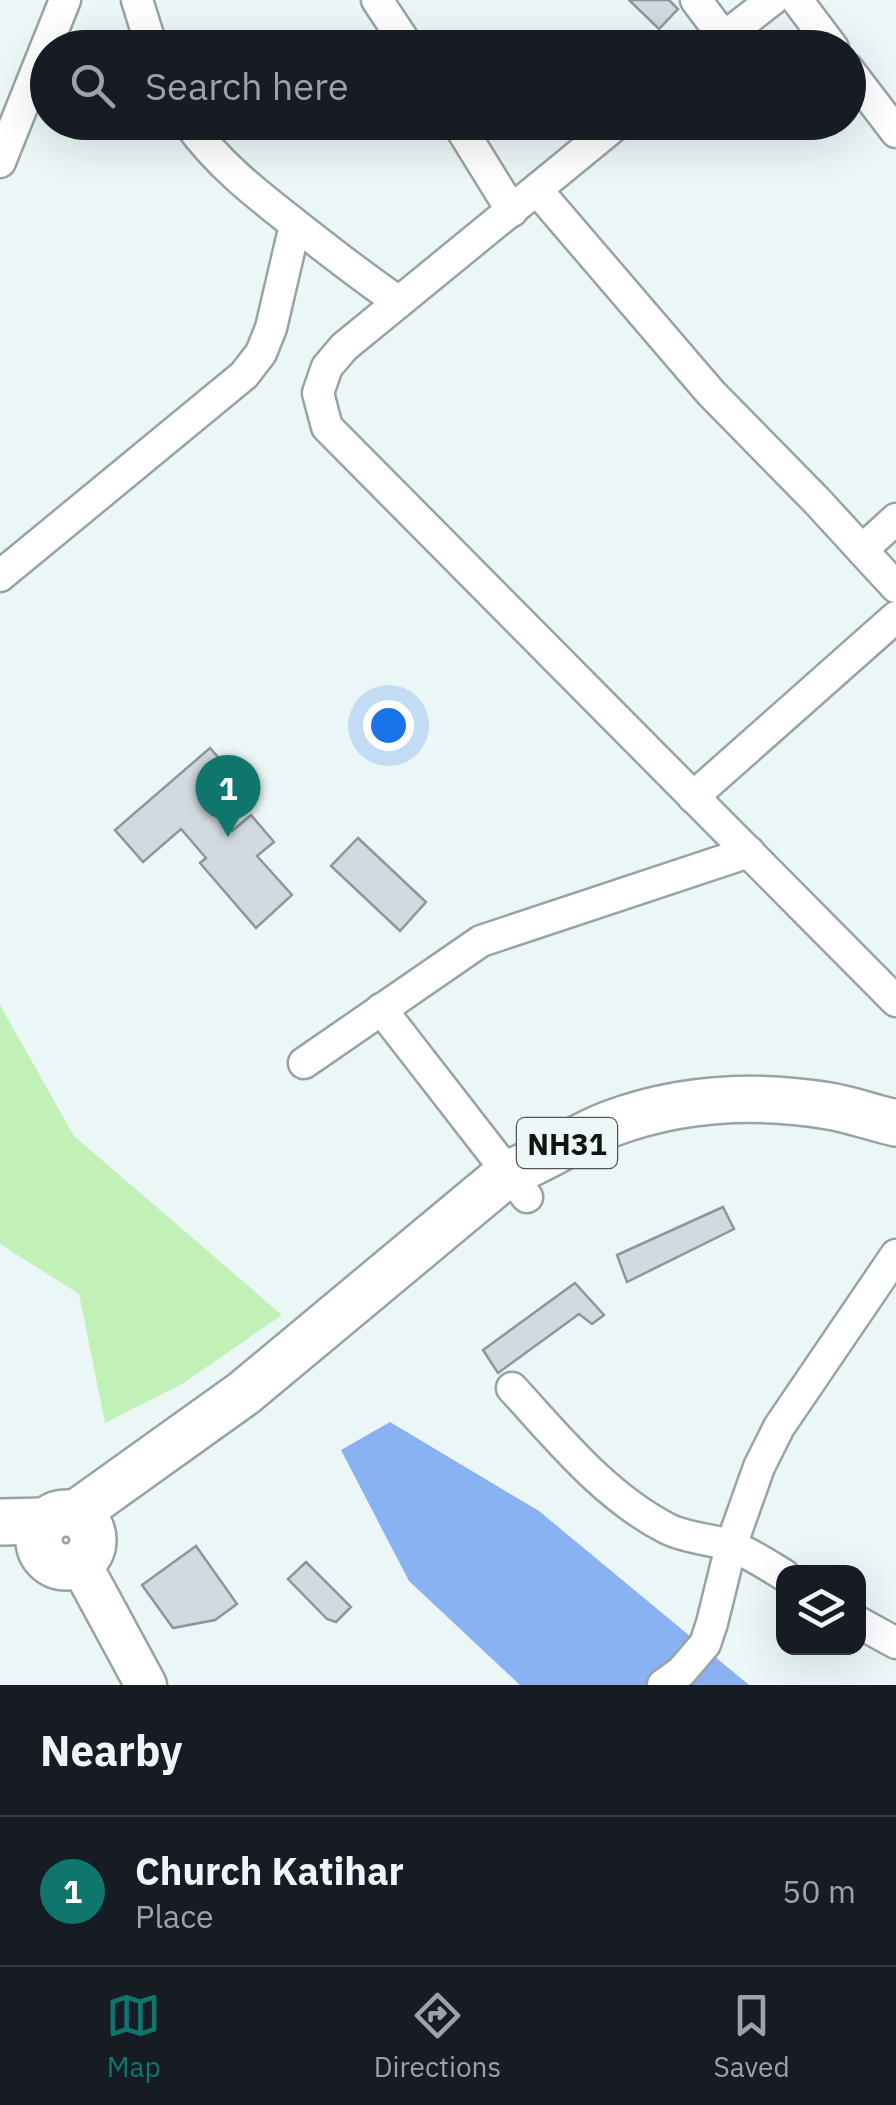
<!DOCTYPE html>
<style>
:root{--surface:#171b24;--page:#20242c;--text:#f1f3f6;--muted:#9ea1a6;--line:#363941;--accent:#0f766e}
body{margin:0;font-family:"IBM Plex Sans",sans-serif;background:var(--page);color:var(--text)}
.controls{position:absolute;right:30px;bottom:30px;display:grid;overflow:hidden;border-radius:20px;box-shadow:0 10px 40px #0002}
.controls button{width:90px;height:90px;display:grid;place-items:center;padding:0;border:0;border-bottom:2px solid var(--line);background:var(--surface);color:var(--text);font:50px sans-serif}
.you{position:absolute;left:388px;top:725px;width:35px;height:35px;margin:-25px;border:8px solid #fff;border-radius:50%;background:#1a73e8;box-shadow:0 0 0 15px #1a73e833}
.badge{display:grid;place-items:center;width:65px;height:65px;border-radius:50%;background:var(--accent);color:#fff;font-size:32px;font-weight:700}
.pin{position:absolute;translate:-50% -82px;filter:drop-shadow(0 2px 5px #0008)}
.pin::after{content:'';position:absolute;top:52px;width:35px;height:30px;background:inherit;clip-path:polygon(0 0,100% 0,50% 100%)}
.list{margin:0;padding:0;list-style:none}
h2{display:flex;justify-content:space-between;align-items:center;height:130px;margin:0;padding:0 40px;font-size:42px}
h2 small{font-size:32px;font-weight:400;color:var(--muted)}
.list li{display:grid;grid-template-columns:65px 1fr auto;gap:30px;align-items:center;box-sizing:border-box;height:150px;padding:0 40px;border-top:2px solid var(--line)}
.list b{display:block;font-size:38px;white-space:nowrap}
.list p{margin:0;font-size:32px;white-space:nowrap;color:var(--muted)}
.list em{font-size:32px;font-style:normal;color:var(--muted)}
.icon{flex:none;width:55px;height:55px;fill:none;stroke:currentColor;stroke-width:2;stroke-linecap:round;stroke-linejoin:round}
.map{position:relative;flex:none;width:896px;height:1685px;overflow:hidden}
.search{position:absolute;background:var(--surface);box-shadow:0 10px 40px #0002;left:30px;right:30px;top:30px;height:110px;display:flex;align-items:center;gap:25px;box-sizing:border-box;padding:0 35px;border-radius:55px;color:var(--muted);font-size:38px}
.sheet{height:280px;background:var(--surface)}
nav{display:flex;justify-content:space-around;align-items:center;box-sizing:border-box;height:140px;border-top:2px solid var(--line);background:var(--surface);font-size:28px;color:var(--muted)}
nav a{display:grid;justify-items:center;gap:5px}
nav .on{color:var(--accent)}
.map>svg:first-child{display:block}
.green{fill:#c1f1b7}
.water{fill:#89b2f2}
.building{fill:#d1dadf;stroke:#8d979b;stroke-width:2.5}
.lines{fill:none;stroke-linecap:round;stroke-linejoin:round}
.minor-casing{stroke:#98a3a3;stroke-width:35}
.major-casing{stroke:#98a3a3;stroke-width:45}
.highway-casing{stroke:#98a3a3;stroke-width:50}
.minor{stroke:#fff;stroke-width:30}
.major{stroke:#fff;stroke-width:40}
.highway{stroke:#fff;stroke-width:45}
.labels{text-anchor:middle;dominant-baseline:central;stroke-width:9;stroke-linejoin:round;paint-order:stroke}
.shield{fill:#ebf7f7;stroke:#515757;stroke-width:2.5}
.shield-label{font-size:30px;font-weight:bold;fill:#0f1313}
</style>
<div class="map">
<svg width="896" height="1685" viewBox="0 0 896 1685">
<rect width="100%" height="100%" fill="#ebf7f7"/>
<polygon class="green" points="0,1005 74,1136 282,1315 182,1384 105,1423 79,1294 0,1244"/>
<polygon class="water" points="390,1422 539,1511 749,1685 520,1685 409,1581 341,1450"/>
<g class="building">
<polygon points="629,0 669,0 678,9 659,29"/>
<polygon points="210,748 248,791 219,816 232,831 251,815 274,842 257,856 292,895 256,928 200,863 206,858 181,829 143,862 115,830"/>
<polygon points="358,838 426,902 400,931 331,866"/>
<polygon points="723,1207 734,1229 627,1282 617,1255"/>
<polygon points="575,1283 604,1315 592,1324 579,1314 498,1373 483,1350"/>
<polygon points="196,1546 237,1604 215,1620 173,1628 142,1585"/>
<polygon points="306,1562 351,1607 336,1622 327,1619 288,1579"/>
</g>
<g class="lines">
<defs>
<g id="minor">
<polyline points="137,0 152,48"/>
<polyline points="377,0 409,48"/>
<polyline points="696,0 723,36"/>
<polyline points="797,0 833,48"/>
<polyline points="710,48 772,0"/>
<polyline points="848,69 896,132"/>
<path d="M 188,122 C 217,164 260,197 300,228 C 333,254 365,279 399,302"/>
<polyline points="457,122 512,211"/>
<polyline points="619,122 344,347 327,367 318,393 327,427 896,1001"/>
<polyline points="0,162 65,0"/>
<polyline points="537,190 711,393 817,501 896,587"/>
<polyline points="862,550 896,519"/>
<polyline points="0,576 244,375 261,353 271,328 295,225"/>
<polyline points="693,797 896,617"/>
<polyline points="381,1009 527,1197"/>
<polyline points="304,1063 481,941 749,852"/>
<path d="M 512,1388 C 558,1438 605,1497 668,1529 C 686,1538 709,1539 729,1545 C 748,1552 766,1564 784,1575"/>
<polyline points="858,1622 896,1643"/>
<polyline points="663,1685 681,1672 705,1644 712,1623 731,1546 759,1467 779,1427 896,1255"/>
</g>
<polyline id="major" points="80,1563 146,1685"/>
<g id="highway">
<circle cx="66" cy="1540" r="27"/>
<path d="M 75,1514 L 244,1393 L 507,1174 C 543,1160 574,1138 610,1124 C 680,1098 756,1094 829,1106 C 852,1110 874,1118 896,1123"/>
<polyline points="0,1522 46,1521"/>
</g>
</defs>
<use href="#minor" class="minor-casing"/>
<use href="#major" class="major-casing"/>
<use href="#highway" class="highway-casing"/>
<use href="#minor" class="minor"/>
<use href="#major" class="major"/>
<use href="#highway" class="highway"/>
</g>
<g class="labels">
<rect class="shield" x="517" y="1118" width="100" height="50" rx="8"/>
<g class="shield-label">
<text x="567" y="1143">NH31</text>
</g>
</g>
</svg>
<div class="controls">
<button><svg class="icon" aria-label="layers" viewBox="0 0 24 24"><path d="M12 4l9 5-9 5-9-5zM3 14l9 5 9-5"/></svg></button>
</div>
<div class="you"></div>
<div class="pin badge" style="left:228px;top:837px">1</div>
<div class="search"><svg class="icon" aria-label="search" viewBox="0 0 24 24"><circle cx="10" cy="10" r="6"/><path d="M15 15l6 6"/></svg>Search here</div>
</div>
<section class="sheet">
<h2>Nearby<small></small></h2>
<ul class="list">
<li><span class="badge">1</span><div><b>Church Katihar</b><p>Place</p></div><em>50 m</em></li>
</ul>
</section>
<nav>
<a class="on"><svg class="icon" aria-label="map" viewBox="0 0 24 24"><path d="M3 6l6-2 6 2 6-2v14l-6 2-6-2-6 2zM9 4v14M15 6v14"/></svg>Map</a>
<a><svg class="icon" aria-label="directions" viewBox="0 0 24 24"><path d="M12 3l9 9-9 9-9-9zM9 14v-3h6M13 9l2 2-2 2"/></svg>Directions</a>
<a><svg class="icon" aria-label="saved" viewBox="0 0 24 24"><path d="M7 4h10v16l-5-4-5 4z"/></svg>Saved</a>
</nav>
